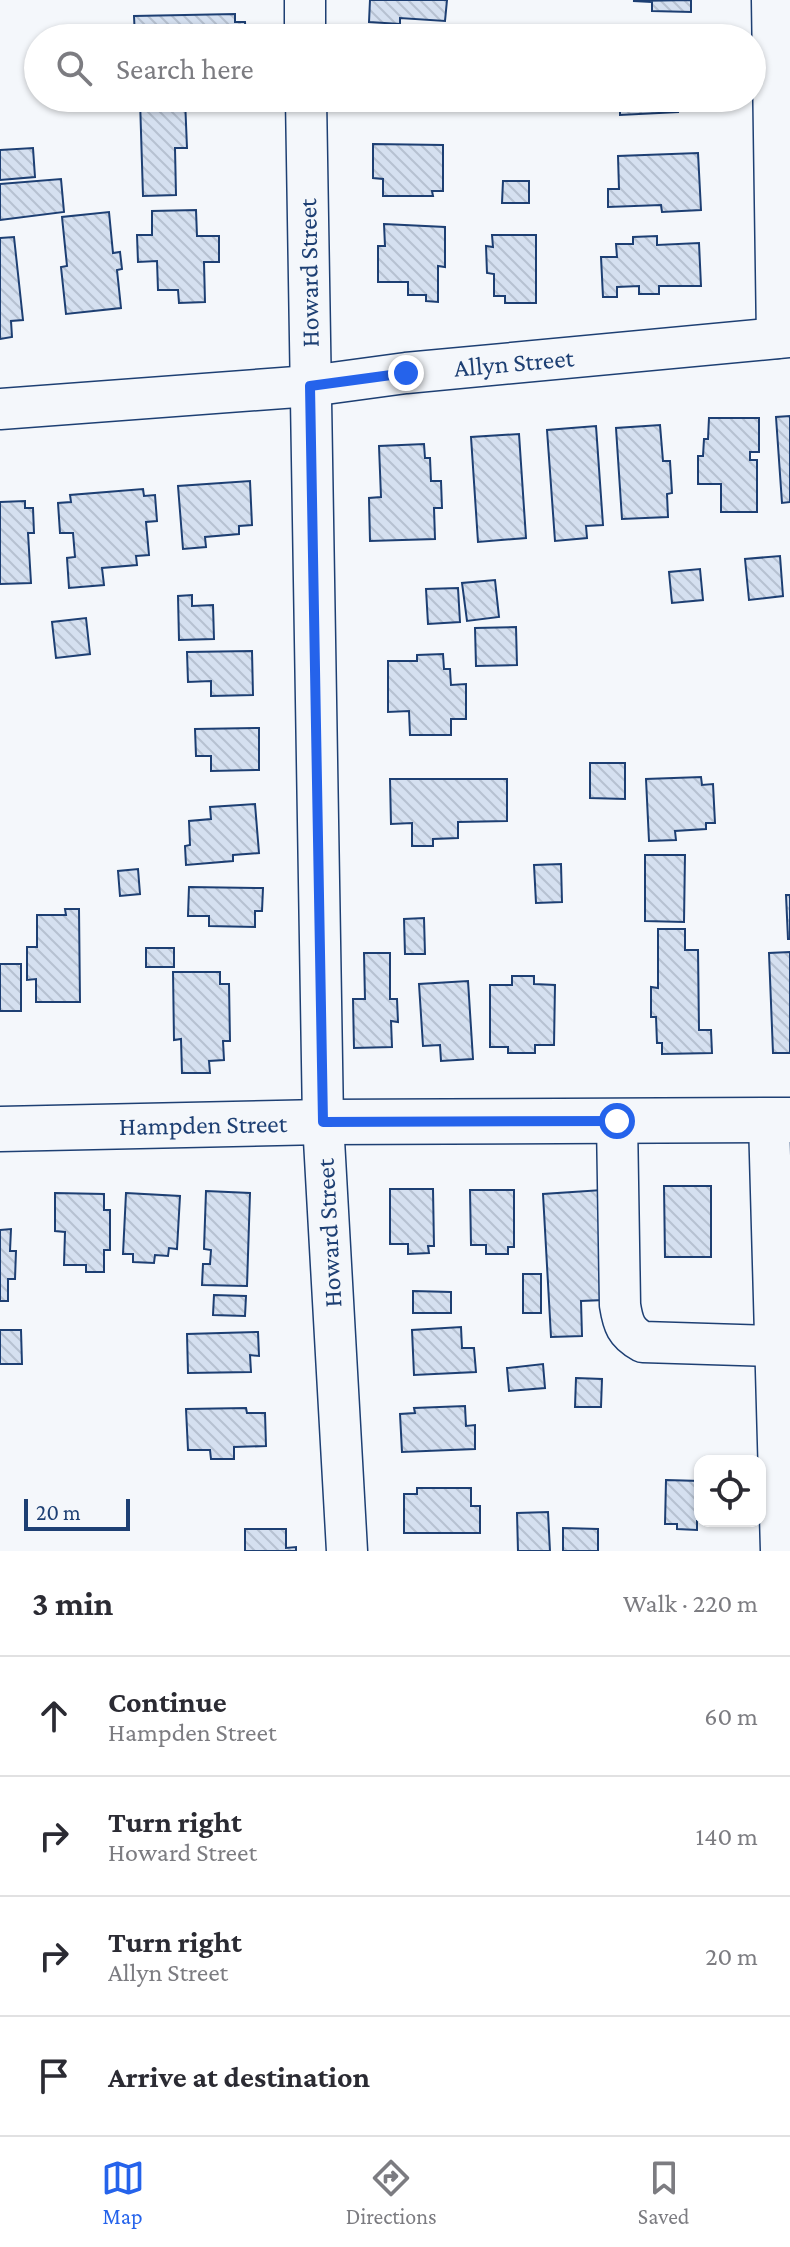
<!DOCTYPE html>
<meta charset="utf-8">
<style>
:root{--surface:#fff;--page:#f7f7f7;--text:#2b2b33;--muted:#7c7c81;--line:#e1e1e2;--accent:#2563eb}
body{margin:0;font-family:"Crimson Pro",serif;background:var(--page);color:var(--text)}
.controls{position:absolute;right:24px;bottom:24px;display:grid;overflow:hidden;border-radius:16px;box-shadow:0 2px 6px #0004}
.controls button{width:72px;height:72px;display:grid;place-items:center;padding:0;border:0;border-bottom:2px solid var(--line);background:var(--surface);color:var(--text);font:40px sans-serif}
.scale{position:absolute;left:24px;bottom:20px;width:106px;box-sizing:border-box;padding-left:8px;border:4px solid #1d3f73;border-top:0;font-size:22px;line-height:28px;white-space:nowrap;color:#1d3f73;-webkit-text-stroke:6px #f4f7fb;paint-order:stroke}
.stop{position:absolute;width:24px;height:24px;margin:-18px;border:6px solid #2563eb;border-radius:50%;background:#fff}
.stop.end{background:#2563eb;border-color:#fff;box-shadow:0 2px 8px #0008}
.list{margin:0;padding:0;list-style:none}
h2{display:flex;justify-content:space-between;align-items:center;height:104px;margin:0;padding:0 32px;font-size:34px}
h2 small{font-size:26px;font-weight:400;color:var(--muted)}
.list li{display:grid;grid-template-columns:52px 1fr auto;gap:24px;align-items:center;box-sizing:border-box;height:120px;padding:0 32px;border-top:2px solid var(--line)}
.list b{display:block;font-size:30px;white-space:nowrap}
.list p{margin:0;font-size:26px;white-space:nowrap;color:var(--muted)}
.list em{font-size:26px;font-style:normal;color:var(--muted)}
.icon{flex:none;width:44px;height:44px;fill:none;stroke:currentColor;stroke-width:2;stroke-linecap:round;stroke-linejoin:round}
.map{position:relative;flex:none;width:790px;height:1551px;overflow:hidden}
.search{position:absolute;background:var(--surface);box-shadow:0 2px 6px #0004;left:24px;right:24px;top:24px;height:88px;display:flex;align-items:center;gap:20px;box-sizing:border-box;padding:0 28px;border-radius:44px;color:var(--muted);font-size:30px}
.sheet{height:584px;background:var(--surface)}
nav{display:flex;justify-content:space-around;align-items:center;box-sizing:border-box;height:112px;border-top:2px solid var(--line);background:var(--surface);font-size:22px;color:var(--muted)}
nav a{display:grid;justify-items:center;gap:4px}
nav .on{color:var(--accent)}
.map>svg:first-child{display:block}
.building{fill:url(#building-back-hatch);stroke:#1d3f73;stroke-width:2}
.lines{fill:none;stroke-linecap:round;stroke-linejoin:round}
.minor-casing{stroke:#1d3f73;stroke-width:43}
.major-casing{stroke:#1d3f73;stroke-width:47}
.minor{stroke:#f4f7fb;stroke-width:40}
.major{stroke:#f4f7fb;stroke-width:44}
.route{stroke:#2563eb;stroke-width:10}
.labels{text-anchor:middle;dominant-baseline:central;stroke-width:6;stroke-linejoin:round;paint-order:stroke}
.street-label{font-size:26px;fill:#1d3f73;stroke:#f4f7fb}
</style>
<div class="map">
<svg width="790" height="1551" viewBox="0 0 790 1551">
<defs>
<pattern id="building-back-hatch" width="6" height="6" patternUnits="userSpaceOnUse" patternTransform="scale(2)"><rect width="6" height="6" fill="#d5e0f0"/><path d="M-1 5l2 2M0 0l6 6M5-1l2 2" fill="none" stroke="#b6c1d1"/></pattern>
</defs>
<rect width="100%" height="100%" fill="#f4f7fb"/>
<g class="building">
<polygon points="370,0 447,0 445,21 400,18 400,24 369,22"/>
<polygon points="691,0 691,12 652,11 652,2 633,1"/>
<polygon points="235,14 235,22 245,22 246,38 135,38 134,16"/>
<polygon points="371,98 445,98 445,108 371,109"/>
<polygon points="620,98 697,98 697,100 677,100 678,112 620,115"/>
<polygon points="185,99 187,148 175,148 176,195 143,196 140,100"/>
<polygon points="373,144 443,145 443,191 432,191 433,196 383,196 383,179 373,178"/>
<polygon points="33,148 35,177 0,180 0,150"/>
<polygon points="698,153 701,210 662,212 661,205 608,207 608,189 619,189 618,156"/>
<polygon points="61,179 64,212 0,220 0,184"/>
<polygon points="503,181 529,181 529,203 502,203"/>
<polygon points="196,210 197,236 219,236 219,262 204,262 205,302 179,303 178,290 158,290 157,261 138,262 137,235 152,235 152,211"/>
<polygon points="109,212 113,253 120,252 122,269 117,270 121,308 66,314 61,267 67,266 62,217"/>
<polygon points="384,224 445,227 445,267 438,266 438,302 426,301 426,295 408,295 408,282 378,282 378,246 385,246"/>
<polygon points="492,235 536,235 536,303 505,303 505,296 494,296 494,274 487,273 486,246 493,247"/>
<polygon points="657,236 657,245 699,243 701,286 659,286 659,294 639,294 639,286 617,287 617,297 603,297 601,257 617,257 616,244 633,244 633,237"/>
<polygon points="14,237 23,320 11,321 12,337 0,339 0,238"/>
<polygon points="790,416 790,502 782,503 776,417"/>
<polygon points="709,418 759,418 759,452 750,452 750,460 757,460 757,512 721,512 721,484 698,484 698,456 703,456 704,439 708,439"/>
<polygon points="660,425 663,461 670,461 672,493 667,494 668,517 622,519 616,428"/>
<polygon points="596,426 603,525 586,526 587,538 555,541 547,430"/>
<polygon points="519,434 526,538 478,542 471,437"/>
<polygon points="424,444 425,458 430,458 431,481 441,481 442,508 434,508 435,539 370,541 369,498 381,497 379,446"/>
<polygon points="250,481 252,525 239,526 239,534 205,537 206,547 183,549 178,486"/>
<polygon points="143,489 144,496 155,495 157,521 146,522 149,555 136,556 137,565 102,568 104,585 69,588 67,558 75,557 73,533 60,533 58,503 71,502 70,495"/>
<polygon points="25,501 25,508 33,508 34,533 28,533 31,583 0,584 0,502"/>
<polygon points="780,556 783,596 749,600 745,559"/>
<polygon points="700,569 703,600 672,603 669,572"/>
<polygon points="495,580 499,617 467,621 462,583"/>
<polygon points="458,588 460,622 428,624 426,589"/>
<polygon points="192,595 192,606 213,605 214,639 179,640 178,596"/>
<polygon points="86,618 90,654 56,658 52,622"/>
<polygon points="516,627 517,665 476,666 475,628"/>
<polygon points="252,651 253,695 211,696 211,681 188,682 187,652"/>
<polygon points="443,654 444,669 450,669 451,685 466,684 466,719 451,719 451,735 410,735 409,711 388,712 388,661 417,661 417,655"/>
<polygon points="259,728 259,770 211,771 211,756 196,756 195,729"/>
<polygon points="590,763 625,763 625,799 590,798"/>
<polygon points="701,777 702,785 713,784 715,823 706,823 706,829 675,831 676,840 649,841 646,779"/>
<polygon points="390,779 507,779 507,821 458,822 458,838 433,839 433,846 412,846 412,823 391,824"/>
<polygon points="255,804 259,853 233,855 233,861 186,865 185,846 190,845 189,821 211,819 210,807"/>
<polygon points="645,855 685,855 684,922 645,921"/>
<polygon points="561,864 562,902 536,903 534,865"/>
<polygon points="138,869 140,894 120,896 118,871"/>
<polygon points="189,887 263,888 262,911 255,911 255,927 209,926 209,916 188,916"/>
<polygon points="786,895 790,895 790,939 788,939"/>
<polygon points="65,909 79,909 80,1002 36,1002 36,979 27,980 27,947 37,947 37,915 66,915"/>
<polygon points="424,918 425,954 405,954 404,919"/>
<polygon points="658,929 685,929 685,950 698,950 699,1030 711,1030 712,1053 662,1054 662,1043 657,1043 656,1017 651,1017 651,987 658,988"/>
<rect x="146" y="948" width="28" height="19"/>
<polygon points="790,952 790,1053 773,1053 769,953"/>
<polygon points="364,953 390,953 390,999 397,999 398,1022 391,1021 392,1047 354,1048 353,999 365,999"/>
<rect x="0" y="964" width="21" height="47"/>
<polygon points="173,972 220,972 220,984 229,984 230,1041 223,1041 224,1060 209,1061 210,1073 182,1073 181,1039 174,1040"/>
<polygon points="512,976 534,976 534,984 555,985 554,1045 535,1045 535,1053 508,1053 508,1047 490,1047 490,985 512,985"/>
<polygon points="468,981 473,1059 441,1061 440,1045 423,1046 419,984"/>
<polygon points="664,1186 711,1186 711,1257 665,1257"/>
<polygon points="390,1189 433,1189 434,1246 428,1246 429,1253 408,1254 408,1244 390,1244"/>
<polygon points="470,1190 514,1190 514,1247 508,1247 508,1254 486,1254 486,1245 471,1245"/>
<polygon points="602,1190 604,1300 581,1301 582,1336 551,1337 543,1194"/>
<polygon points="206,1191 250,1193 247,1286 202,1285 203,1264 210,1264 211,1250 204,1249"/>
<polygon points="55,1193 104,1194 104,1210 110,1210 110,1250 104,1250 104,1272 86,1272 86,1265 64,1265 65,1232 55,1231"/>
<polygon points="126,1193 180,1196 177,1249 169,1248 168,1256 155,1255 154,1263 133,1262 133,1254 123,1254"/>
<polygon points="11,1229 10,1251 16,1251 15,1279 8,1279 8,1301 0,1301 0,1230"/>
<rect x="523" y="1274" width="18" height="39"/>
<polygon points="413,1291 451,1292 451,1313 413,1313"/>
<polygon points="214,1295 246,1296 245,1316 213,1315"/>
<polygon points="461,1327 462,1348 474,1348 476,1372 414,1375 412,1330"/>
<polygon points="0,1330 21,1330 22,1364 0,1364"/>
<polygon points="258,1332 259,1356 250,1355 251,1372 188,1373 187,1334"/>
<polygon points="543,1364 545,1388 509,1391 507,1368"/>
<polygon points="576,1378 602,1379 601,1407 575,1407"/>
<polygon points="465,1406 466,1426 475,1425 475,1449 402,1452 400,1414 415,1413 414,1408"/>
<polygon points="246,1408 247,1413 265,1413 266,1446 234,1447 234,1459 211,1459 210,1450 188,1450 186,1409"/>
<polygon points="666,1480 700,1481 700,1521 697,1521 697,1530 677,1529 677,1524 665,1524"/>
<polygon points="417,1488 471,1488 471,1506 480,1506 480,1533 404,1533 404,1494 417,1494"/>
<polygon points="548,1512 550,1551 518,1551 517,1513"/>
<polygon points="563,1528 598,1529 598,1551 563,1551"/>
<polygon points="245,1529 286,1529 286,1548 296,1547 296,1551 245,1551"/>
</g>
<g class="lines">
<defs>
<g id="minor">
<polyline points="305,0 305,38"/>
<polyline points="772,0 777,338"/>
<polyline points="306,98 323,1122 347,1551"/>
<polyline points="0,409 310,386 406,373 790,337"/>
<polyline points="769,1120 781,1551"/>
<path d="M 617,1121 L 620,1305 C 623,1324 626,1333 643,1342 L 776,1346"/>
</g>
<polyline id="major" points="0,1129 323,1122 790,1120"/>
</defs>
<use href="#minor" class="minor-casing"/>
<use href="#major" class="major-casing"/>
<use href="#minor" class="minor"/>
<use href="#major" class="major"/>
</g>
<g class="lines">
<polyline class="route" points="406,373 310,386 323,1122 617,1121"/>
</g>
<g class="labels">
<g class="street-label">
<text transform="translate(309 273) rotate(-91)">Howard Street</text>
<text transform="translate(514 363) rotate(-5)">Allyn Street</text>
<text transform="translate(203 1125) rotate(-1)">Hampden Street</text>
<text transform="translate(329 1233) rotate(-93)">Howard Street</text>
</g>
</g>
</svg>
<div class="controls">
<button><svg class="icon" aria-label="locate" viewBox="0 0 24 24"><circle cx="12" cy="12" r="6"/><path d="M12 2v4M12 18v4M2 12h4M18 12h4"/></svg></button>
</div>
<div class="scale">20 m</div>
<div class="stop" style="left:617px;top:1121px"></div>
<div class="stop end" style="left:406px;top:373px"></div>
<div class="search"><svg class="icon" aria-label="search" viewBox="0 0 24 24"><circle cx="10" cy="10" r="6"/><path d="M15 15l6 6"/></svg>Search here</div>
</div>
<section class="sheet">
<h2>3 min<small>Walk · 220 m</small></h2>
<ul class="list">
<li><svg class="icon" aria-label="ahead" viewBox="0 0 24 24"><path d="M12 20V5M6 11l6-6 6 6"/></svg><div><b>Continue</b><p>Hampden Street</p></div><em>60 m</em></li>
<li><svg class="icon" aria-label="right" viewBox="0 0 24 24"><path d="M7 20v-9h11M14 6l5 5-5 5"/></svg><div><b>Turn right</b><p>Howard Street</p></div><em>140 m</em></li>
<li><svg class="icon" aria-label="right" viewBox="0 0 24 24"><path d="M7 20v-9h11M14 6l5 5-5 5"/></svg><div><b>Turn right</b><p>Allyn Street</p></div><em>20 m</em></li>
<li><svg class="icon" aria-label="arrive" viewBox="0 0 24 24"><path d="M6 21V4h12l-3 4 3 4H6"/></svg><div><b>Arrive at destination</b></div></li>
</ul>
</section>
<nav>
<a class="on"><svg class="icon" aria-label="map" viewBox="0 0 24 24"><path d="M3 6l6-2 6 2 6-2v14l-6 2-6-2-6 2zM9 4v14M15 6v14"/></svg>Map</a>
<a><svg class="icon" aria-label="directions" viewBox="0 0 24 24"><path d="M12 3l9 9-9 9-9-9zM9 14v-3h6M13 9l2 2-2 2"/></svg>Directions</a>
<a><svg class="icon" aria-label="saved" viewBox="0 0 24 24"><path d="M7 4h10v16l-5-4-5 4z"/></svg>Saved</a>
</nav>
